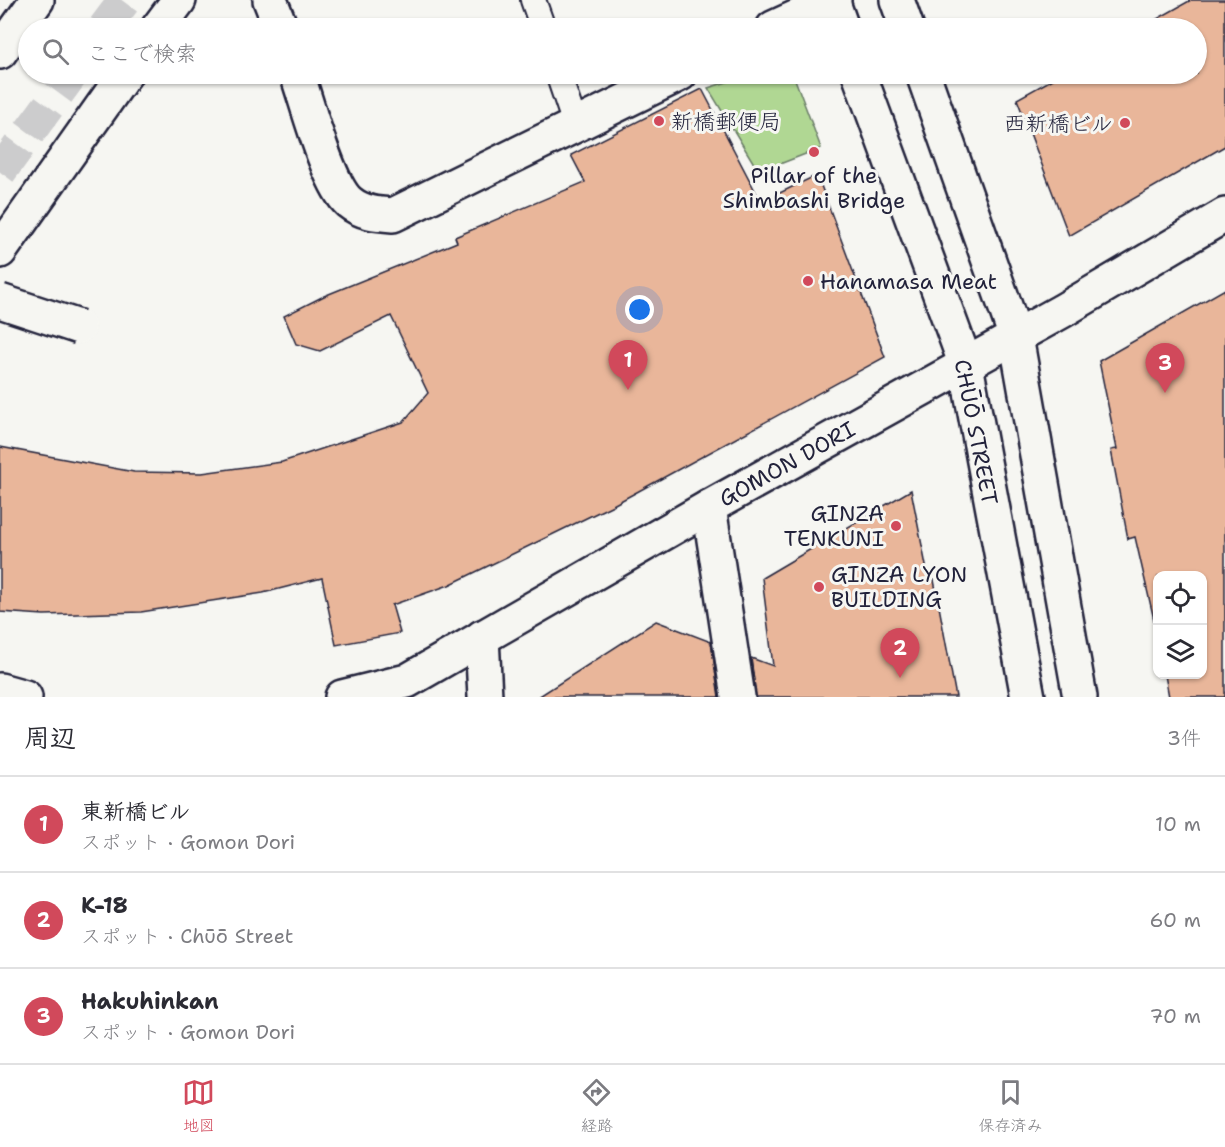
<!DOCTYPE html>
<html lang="ja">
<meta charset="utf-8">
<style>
:root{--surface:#fff;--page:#f7f7f7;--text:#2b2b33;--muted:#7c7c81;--line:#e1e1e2;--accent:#d1495b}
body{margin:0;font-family:"Shantell Sans","Klee One",sans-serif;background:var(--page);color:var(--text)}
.controls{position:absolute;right:18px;bottom:18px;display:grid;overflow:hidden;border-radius:12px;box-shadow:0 2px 4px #0004}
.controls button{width:54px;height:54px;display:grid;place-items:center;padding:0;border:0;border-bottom:2px solid var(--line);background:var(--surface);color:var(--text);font:30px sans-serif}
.you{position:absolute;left:640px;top:310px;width:21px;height:21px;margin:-15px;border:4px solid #fff;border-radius:50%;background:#1a73e8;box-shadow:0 0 0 9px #1a73e833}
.badge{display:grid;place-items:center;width:39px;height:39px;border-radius:50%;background:var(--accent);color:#fff;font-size:20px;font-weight:700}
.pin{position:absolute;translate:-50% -50px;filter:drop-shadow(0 2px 3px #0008)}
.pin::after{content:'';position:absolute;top:32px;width:21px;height:18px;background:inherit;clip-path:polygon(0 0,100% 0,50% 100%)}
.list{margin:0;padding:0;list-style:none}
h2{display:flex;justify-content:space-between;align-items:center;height:78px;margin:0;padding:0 24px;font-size:26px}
h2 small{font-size:20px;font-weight:400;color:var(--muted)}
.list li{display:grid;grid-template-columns:39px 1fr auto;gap:18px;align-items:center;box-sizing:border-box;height:96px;padding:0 24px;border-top:2px solid var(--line)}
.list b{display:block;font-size:22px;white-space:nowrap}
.list p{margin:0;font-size:20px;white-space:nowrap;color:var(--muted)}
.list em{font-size:20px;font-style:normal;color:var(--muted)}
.icon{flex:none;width:33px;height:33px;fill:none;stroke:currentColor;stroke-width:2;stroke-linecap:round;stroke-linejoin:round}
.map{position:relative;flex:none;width:1225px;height:697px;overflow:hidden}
.search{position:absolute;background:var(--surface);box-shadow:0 2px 4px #0004;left:18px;right:18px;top:18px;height:66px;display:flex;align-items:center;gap:15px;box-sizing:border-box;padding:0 21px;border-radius:33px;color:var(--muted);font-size:22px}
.sheet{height:366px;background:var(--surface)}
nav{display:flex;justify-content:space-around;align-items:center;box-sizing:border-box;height:84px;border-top:2px solid var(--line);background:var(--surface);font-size:16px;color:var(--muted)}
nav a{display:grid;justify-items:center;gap:3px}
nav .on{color:var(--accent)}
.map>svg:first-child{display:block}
.green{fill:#b0d793;stroke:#697c67;stroke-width:1.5}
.building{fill:#e9b69a;stroke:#22223b;stroke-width:1.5}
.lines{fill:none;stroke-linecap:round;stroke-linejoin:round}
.primary-tunnel{stroke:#cccccd;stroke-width:33;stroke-dasharray:33 16;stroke-linecap:butt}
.lane-casing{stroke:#22223b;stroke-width:28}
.street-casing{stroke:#22223b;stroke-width:38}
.secondary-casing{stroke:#22223b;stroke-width:38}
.primary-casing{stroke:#22223b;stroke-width:38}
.highway-casing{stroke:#22223b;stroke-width:38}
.lane{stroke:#f6f6f2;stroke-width:24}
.street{stroke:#f6f6f2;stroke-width:33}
.secondary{stroke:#f6f6f2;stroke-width:33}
.primary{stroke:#f6f6f2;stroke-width:33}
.highway{stroke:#f6f6f2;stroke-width:33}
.street-bridge-casing{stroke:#22223b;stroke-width:38;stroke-linecap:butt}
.street-bridge{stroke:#f6f6f2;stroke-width:33}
.poi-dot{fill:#d1495b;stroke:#f6f6f2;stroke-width:2}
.labels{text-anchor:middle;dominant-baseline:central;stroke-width:6;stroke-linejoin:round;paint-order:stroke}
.poi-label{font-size:22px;fill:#22223b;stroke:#f6f6f2;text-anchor:start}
.street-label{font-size:22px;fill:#22223b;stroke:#f6f6f2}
</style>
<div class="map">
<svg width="1225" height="697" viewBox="0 0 1225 697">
<rect width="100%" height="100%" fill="#f6f6f2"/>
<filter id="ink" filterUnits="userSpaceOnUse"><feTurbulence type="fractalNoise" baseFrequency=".0167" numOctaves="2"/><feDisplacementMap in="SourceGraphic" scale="12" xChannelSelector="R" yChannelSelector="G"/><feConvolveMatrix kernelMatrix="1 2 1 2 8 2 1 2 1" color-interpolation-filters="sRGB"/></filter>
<g filter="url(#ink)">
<polygon class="green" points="752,74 793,74 821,148 759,172 708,88"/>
<g class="building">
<polygon points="1191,0 1225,0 1225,146 1069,236 1017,99 1062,74 1197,74 1197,28 1141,28"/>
<polygon points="702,89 761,202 817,175 885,357 613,505 449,585 392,605 400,633 336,645 322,578 263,593 141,612 44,615 0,612 0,447 134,472 202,473 282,462 403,422 428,393 391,316 320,351 296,344 284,316 324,296 457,242 455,237 585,182 571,155"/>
<polygon points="1225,289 1225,697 1169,697 1165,675 1203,675 1203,576 1158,576 1158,637 1135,537 1128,539 1111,450 1117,449 1099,361"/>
<polygon points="911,490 929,581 934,580 956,697 756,697 751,658 773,666 762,578"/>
<polygon points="656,621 711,642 719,697 538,697"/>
</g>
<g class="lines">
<g class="primary-tunnel">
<polyline points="104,28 125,0"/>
<polyline points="0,172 72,74"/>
</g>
<defs>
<g id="lane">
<polyline points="533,0 543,28"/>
<polyline points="558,74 575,124"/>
</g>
<g id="street">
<polyline points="270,0 281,28"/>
<polyline points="773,28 834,0"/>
<path d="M 297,74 C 307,102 328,184 349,202 C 362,213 378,214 393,215 L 680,74"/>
<polyline points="709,507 738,697"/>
<polyline points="482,637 485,697"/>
</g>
<g id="secondary">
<polyline points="0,690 25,697"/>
<polyline points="342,697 407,681 709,507 1062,311 1225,215"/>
</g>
<g id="primary">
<polyline points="158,28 179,0"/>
<polyline points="0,52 37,0"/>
<polyline points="0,251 125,74"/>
</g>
<g id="highway">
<polyline points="832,0 842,28"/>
<polyline points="897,0 907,28"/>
<polyline points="859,74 966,365 1028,697"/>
<polyline points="923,74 1016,337 1080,697"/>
</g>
</defs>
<use href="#lane" class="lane-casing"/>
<use href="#street" class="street-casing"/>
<use href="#secondary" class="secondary-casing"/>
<use href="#primary" class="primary-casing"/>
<use href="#highway" class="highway-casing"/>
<use href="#lane" class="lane"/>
<use href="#street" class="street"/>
<use href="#secondary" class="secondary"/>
<use href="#primary" class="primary"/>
<use href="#highway" class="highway"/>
<defs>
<polyline id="street-bridge" points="0,301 79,327"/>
</defs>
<use href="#street-bridge" class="street-bridge-casing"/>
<use href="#street-bridge" class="street-bridge"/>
</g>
</g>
<g class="poi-dot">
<circle cx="659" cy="121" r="6"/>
<circle cx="1125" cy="123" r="6"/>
<circle cx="814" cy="152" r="6"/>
<circle cx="808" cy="281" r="6"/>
<circle cx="896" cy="526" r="6"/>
<circle cx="819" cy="587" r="6"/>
</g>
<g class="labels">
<g class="poi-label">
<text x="671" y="121">新橋郵便局</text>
<text x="1113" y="123" text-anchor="end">西新橋ビル</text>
<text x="814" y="175" text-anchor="middle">Pillar of the<tspan x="814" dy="25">Shimbashi Bridge</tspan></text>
<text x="820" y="281">Hanamasa Meat</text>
<text x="884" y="513" text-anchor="end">GINZA<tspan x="884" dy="25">TENKUNI</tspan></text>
<text x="831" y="574">GINZA LYON<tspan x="831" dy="25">BUILDING</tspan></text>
</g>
<g class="street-label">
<text transform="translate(976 432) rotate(79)">CHŪŌ STREET</text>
<text transform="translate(787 464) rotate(-29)">GOMON DORI</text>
</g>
</g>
</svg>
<div class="controls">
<button><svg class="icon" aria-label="locate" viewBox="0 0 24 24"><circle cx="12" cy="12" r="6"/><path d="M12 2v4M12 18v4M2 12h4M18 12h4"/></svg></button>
<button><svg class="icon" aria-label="layers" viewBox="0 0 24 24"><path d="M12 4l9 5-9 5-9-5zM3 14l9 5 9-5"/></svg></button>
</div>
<div class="you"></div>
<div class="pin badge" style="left:628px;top:390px">1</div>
<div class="pin badge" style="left:900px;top:678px">2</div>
<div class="pin badge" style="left:1165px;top:393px">3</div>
<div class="search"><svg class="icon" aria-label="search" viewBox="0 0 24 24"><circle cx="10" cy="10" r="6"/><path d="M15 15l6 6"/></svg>ここで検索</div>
</div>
<section class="sheet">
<h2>周辺<small>3件</small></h2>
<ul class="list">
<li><span class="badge">1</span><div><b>東新橋ビル</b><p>スポット · Gomon Dori</p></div><em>10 m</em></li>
<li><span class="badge">2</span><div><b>K-18</b><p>スポット · Chūō Street</p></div><em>60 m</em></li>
<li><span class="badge">3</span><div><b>Hakuhinkan</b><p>スポット · Gomon Dori</p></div><em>70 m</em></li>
</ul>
</section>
<nav>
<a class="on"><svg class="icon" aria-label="map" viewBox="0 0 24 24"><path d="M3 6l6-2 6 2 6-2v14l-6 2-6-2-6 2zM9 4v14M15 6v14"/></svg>地図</a>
<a><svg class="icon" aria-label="directions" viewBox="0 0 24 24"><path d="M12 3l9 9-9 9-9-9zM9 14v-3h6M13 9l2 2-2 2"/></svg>経路</a>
<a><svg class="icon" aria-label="saved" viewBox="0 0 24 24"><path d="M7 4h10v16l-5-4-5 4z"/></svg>保存済み</a>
</nav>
